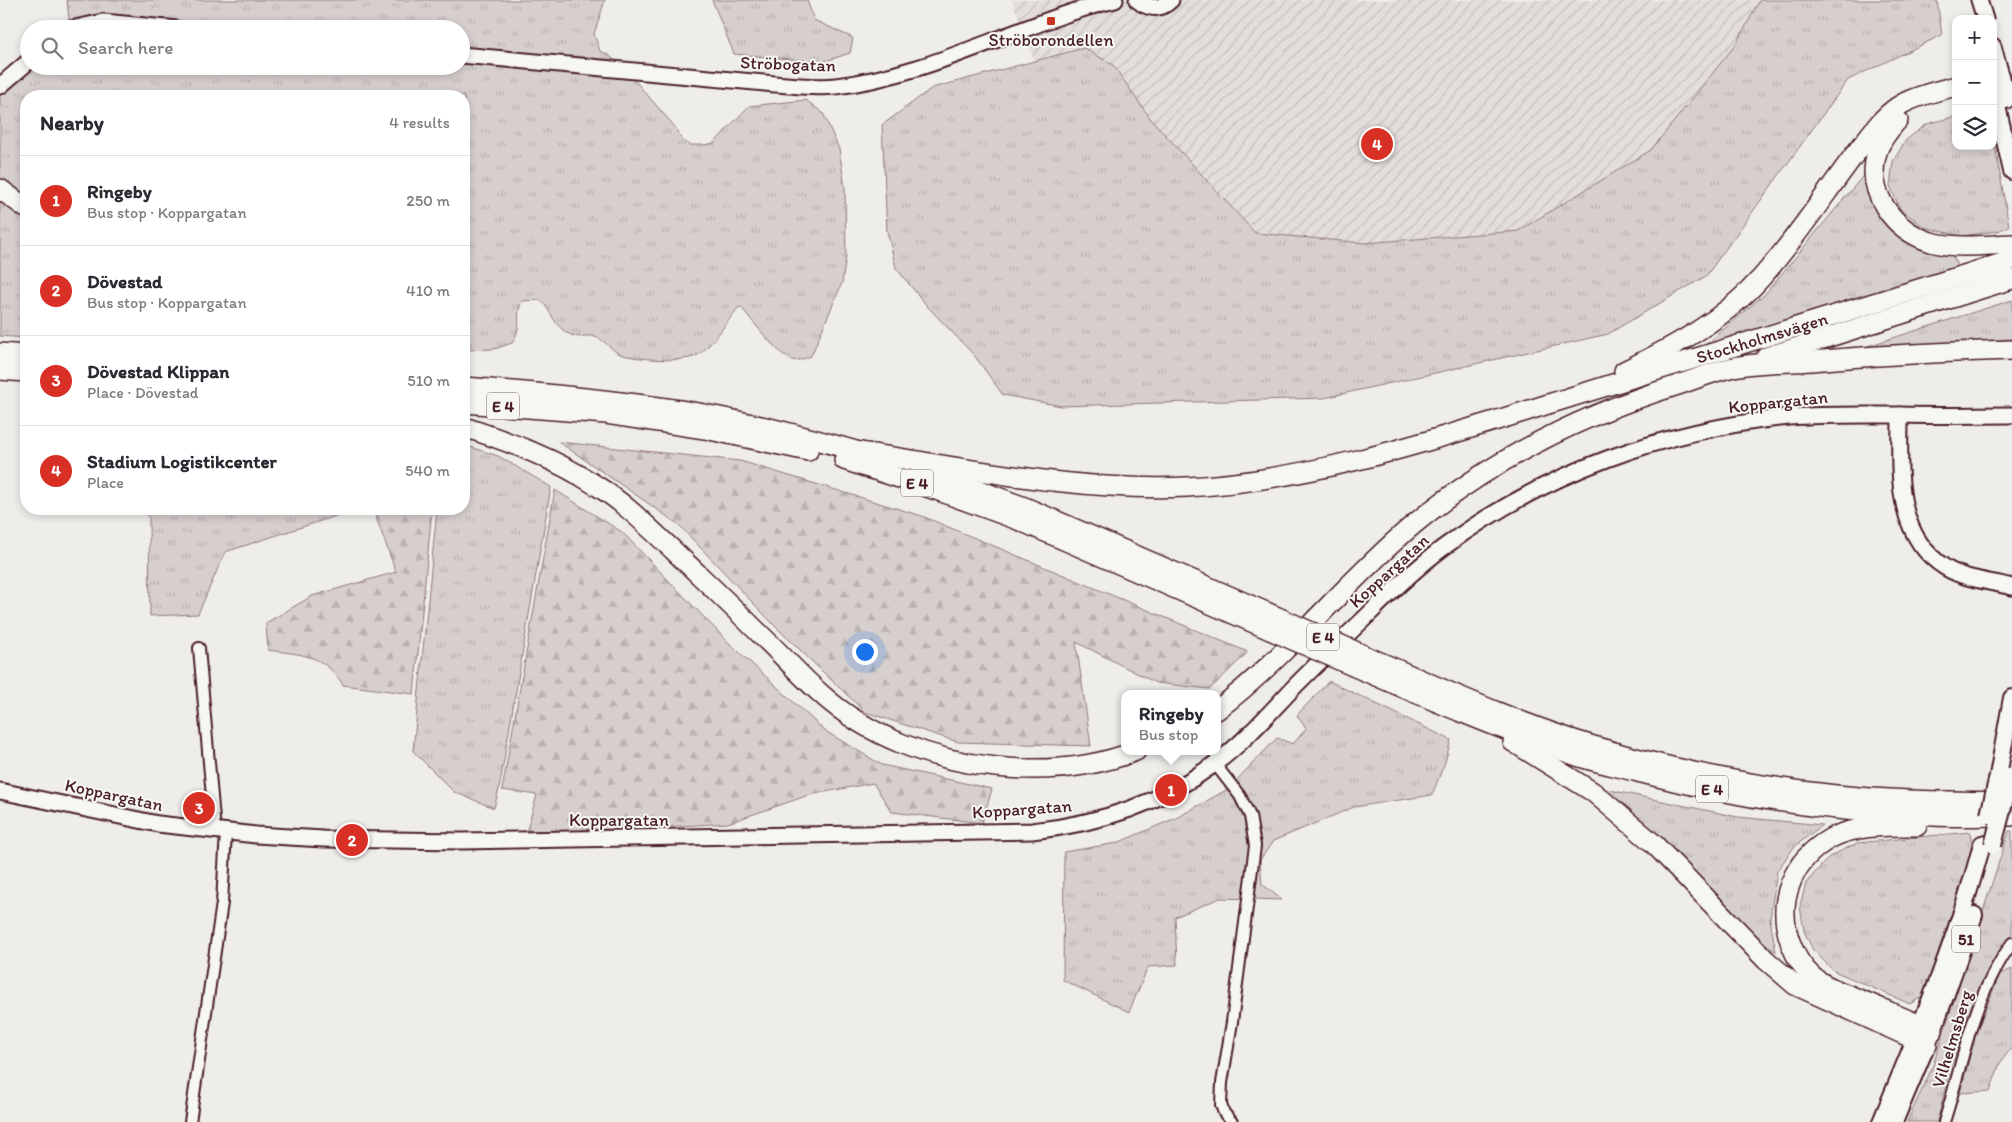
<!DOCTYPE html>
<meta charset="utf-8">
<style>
:root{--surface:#fff;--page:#f7f7f7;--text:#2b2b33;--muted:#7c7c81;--line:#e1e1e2;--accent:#d93025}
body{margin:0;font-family:Itim,sans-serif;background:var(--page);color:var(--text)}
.controls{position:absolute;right:15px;top:15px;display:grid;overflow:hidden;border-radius:10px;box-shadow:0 2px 8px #0003}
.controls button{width:45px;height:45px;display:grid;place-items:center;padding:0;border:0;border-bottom:1px solid var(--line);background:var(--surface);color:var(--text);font:25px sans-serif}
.you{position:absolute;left:864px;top:651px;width:18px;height:18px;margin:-12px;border:4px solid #fff;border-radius:50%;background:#1a73e8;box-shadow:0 0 0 8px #1a73e833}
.badge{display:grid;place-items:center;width:32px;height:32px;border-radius:50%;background:var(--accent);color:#fff;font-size:16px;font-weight:700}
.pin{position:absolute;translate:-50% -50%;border:2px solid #fff;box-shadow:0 1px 5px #0006}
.popup{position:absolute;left:1121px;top:690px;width:100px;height:65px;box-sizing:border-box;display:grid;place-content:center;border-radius:10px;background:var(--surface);filter:drop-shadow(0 1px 4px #0005);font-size:16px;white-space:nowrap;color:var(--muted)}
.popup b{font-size:19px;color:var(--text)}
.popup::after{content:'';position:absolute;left:50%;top:100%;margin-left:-10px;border:10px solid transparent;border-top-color:var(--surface)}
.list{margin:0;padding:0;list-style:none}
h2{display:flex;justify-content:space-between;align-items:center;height:65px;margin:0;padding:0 20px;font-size:21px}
h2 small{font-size:16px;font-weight:400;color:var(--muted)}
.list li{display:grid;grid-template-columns:32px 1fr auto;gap:15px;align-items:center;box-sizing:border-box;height:90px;padding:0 20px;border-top:1px solid var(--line)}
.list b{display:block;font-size:19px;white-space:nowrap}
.list p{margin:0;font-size:16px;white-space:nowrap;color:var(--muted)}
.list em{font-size:16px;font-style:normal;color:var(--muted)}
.icon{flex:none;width:28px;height:28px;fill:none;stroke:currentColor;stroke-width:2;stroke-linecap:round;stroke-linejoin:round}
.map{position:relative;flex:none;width:2012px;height:1122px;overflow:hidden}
.search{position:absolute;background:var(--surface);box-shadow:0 2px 8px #0003;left:20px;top:20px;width:450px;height:55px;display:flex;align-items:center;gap:12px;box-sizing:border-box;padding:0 18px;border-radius:28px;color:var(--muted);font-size:19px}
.panel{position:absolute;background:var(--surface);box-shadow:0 2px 8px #0003;left:20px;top:90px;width:450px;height:425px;border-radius:20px}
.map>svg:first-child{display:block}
.industrial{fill:url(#industrial-furrows)}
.grass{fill:url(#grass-tufts);stroke:#90777c}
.forest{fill:url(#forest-firs);stroke:#90777c}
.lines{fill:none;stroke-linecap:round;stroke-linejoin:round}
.street-casing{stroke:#4a1f2b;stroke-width:14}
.secondary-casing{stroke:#4a1f2b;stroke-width:19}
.primary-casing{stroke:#4a1f2b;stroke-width:20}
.highway-casing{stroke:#4a1f2b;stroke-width:22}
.street{stroke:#f6f6f2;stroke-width:10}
.secondary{stroke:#f6f6f2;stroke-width:15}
.primary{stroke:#f6f6f2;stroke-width:16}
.highway{stroke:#f6f6f2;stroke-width:19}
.primary-bridge-casing{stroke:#4a1f2b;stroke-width:20;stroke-linecap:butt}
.highway-bridge-casing{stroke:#4a1f2b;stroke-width:22;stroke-linecap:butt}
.primary-bridge{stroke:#f6f6f2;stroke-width:16}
.highway-bridge{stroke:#f6f6f2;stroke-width:19}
.poi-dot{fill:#c8321e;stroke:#f6f6f2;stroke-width:2}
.labels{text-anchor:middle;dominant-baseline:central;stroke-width:4;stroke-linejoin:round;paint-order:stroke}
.shield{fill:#f6f6f2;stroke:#7e6067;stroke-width:1}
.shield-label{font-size:16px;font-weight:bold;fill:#4a1f2b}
.poi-label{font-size:18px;fill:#4a1f2b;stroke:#f6f6f2}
.street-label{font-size:18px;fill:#4a1f2b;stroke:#f6f6f2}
</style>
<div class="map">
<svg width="2012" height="1122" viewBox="0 0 2012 1122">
<defs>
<pattern id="industrial-furrows" width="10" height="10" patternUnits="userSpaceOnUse" patternTransform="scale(1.25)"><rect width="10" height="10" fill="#e3dedc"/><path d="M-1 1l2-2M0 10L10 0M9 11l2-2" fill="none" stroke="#c4bebd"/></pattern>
<pattern id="grass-tufts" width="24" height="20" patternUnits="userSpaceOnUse" patternTransform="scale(1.25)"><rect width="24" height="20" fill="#d7cfce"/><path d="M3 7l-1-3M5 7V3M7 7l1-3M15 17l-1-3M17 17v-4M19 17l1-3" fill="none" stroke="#bab1b1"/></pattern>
<pattern id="forest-firs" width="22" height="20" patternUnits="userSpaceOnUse" patternTransform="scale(1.25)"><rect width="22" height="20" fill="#d7cfce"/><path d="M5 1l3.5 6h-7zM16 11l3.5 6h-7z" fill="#bab1b1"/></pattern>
</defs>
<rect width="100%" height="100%" fill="#efedea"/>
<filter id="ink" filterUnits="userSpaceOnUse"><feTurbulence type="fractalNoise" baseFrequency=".02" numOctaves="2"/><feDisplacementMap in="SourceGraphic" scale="10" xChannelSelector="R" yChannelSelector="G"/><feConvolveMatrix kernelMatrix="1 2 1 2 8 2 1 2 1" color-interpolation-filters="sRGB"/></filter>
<g filter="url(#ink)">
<polygon class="industrial" points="1012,0 1760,0 1736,44 1651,150 1518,231 1364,243 1255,233 1150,118 1113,65 1084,48 1034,61"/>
<g class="grass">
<path d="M 67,0 L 605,0 L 594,34 L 600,51 L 609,55 L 636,82 L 675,127 L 684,142 L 691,145 L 704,145 L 714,143 L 749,106 L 806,100 L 823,113 L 839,149 L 845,187 L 846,256 L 842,283 L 811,356 C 805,358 798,362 792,360 C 780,357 750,318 741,307 L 738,308 C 728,320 710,349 696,356 C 682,363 634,359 620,354 C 611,350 604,339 595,337 C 584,333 581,341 567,333 C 554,325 551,311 541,300 L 522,301 C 514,318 524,324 512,343 L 494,349 L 464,350 L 464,96 L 26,96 L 26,338 L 0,336 L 0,94 L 36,66 L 461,66 L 461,29 L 70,29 Z"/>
<polygon points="712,0 807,0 814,20 853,38 850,53 823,62 734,54"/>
<polygon points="1760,0 1937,0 1942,35 1848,80 1706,276 1608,334 1324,398 1061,406 1003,395 974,355 927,306 896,268 887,231 882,125 932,88 1084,48 1113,65 1150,118 1255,233 1364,243 1518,231 1651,150 1736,44"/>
<polygon points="1956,116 1956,146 1993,146 1993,135 2009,226 1998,231 1961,236 1924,227 1900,209 1890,186 1893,161 1906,140 1927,124"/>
<polygon points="1867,171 1876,206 1887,226 1910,244 1953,255 1958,270 1841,303 1704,346 1765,294"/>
<polygon points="2012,300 2012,339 1858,349"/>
<polygon points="464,445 498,456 551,487 499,789 494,808 454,792 413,751 437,509 464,509"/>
<polygon points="143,509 339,509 339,515 225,552 198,614 150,616 149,518"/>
<polygon points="1329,681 1451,740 1445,762 1432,795 1354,807 1273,841 1260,860 1262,884 1282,900 1220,898 1175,917 1177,965 1148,967 1129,1012 1063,980 1064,852 1117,843 1178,817 1228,789 1277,738 1293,744 1306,729 1297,715"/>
<polygon points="1605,789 1738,817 1822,825 1794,847 1777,871 1770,919 1776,952 1756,936 1685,864"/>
<polygon points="2009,831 2012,831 2012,937 1992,962 1973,1006 1950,1070 1937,1122 1907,1122 1932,1068"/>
<polygon points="1970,832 1973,851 1923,996 1910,1004 1834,971 1813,950 1804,931 1800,906 1806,883 1829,857 1857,843"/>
<polygon points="2012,969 2012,1047 2000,1063 1990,1091 1960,1093 1977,1030 2000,974"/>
</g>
<g class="forest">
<polygon points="559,442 740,461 922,516 1248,652 1210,689 1156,683 1076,642 1091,746 958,742 865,712 775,626 678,524"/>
<polygon points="555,490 622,532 726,640 825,731 882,765 992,789 982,823 892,812 873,783 809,795 728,823 525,836 537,795 502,790"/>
<path d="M 373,509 L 432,509 L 414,694 L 343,685 C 323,653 302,655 268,650 L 266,623 L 312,596 L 396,572 Z"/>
</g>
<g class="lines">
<defs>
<g id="street">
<polyline points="199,648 215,831"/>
<polyline points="1215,764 1240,796 1250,816 1255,846 1232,1022 1222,1083 1221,1105 1224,1113 1232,1122"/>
<polyline points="190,1122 222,903 226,832"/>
<path d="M 1944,1122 C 1965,1057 1971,1000 2012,943"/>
</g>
<g id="secondary">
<path d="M 1137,0 C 1148,9 1160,11 1171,0"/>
<polyline points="1979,0 1985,19"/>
<polyline points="71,29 103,22 177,29"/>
<polyline points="1993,46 2001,75"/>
<path d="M 461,55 L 775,84 C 796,86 816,88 836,86 C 932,75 1022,22 1115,0"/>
<polyline points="0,86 29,61"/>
<path d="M 1900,415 C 1900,469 1893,535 1946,568 C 1966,580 1990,581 2012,587"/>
<path d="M 0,791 L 158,824 L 256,835 L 323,839 L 462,841 L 1032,831 C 1097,824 1160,804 1213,765 C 1245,742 1270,712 1297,684 C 1321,660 1345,637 1369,614 C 1393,590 1417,567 1444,547 C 1545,472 1664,430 1789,417 C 1826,414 1863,415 1900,415 C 1938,416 1975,415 2012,415"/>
</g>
<g id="primary">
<polyline points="2001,75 2006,100"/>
<polyline points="1993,89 2012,171"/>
<polyline points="1998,776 2012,698"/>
<path d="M 1881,1122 C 1919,1031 1957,940 1982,844"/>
<polyline points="1894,1122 1933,1030 1974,915"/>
</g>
<g id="highway">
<polyline points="1993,89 2004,87"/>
<path d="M 1898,120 C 1889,130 1881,140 1877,152 C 1865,192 1893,230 1931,242 C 1956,249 1986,245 2012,244"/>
<polyline points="0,189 26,208"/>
<polyline points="0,353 26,355"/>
<polyline points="1766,357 2012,279"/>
<polyline points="0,370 26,372"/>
<path d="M 1624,371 C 1673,347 1724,320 1761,278 C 1796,239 1824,195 1855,154 C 1869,137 1882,115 1902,104 C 1918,95 1938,91 1956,86"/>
<path d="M 464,387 C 542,393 621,400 699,413 C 755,423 811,438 866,454"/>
<polyline points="464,403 606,414 705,429 808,451"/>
<path d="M 464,427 C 510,442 556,459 597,486 C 625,503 649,528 673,550 C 702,578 732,606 761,635 C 781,654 800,675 820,693 C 867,736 934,761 996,767 C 1043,772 1092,768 1136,751"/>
<path d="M 853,451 C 964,467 1074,492 1187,487 C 1319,480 1445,436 1571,397 C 1718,351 1865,306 2012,260"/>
<polyline points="844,460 939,491 1018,520 1270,630"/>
<polyline points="921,470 944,477 1027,508 1280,618"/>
<path d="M 1366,656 C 1439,687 1511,721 1587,744 C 1668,769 1752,786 1836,795 C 1893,801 1952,801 2009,802"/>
<path d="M 1355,667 C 1429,699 1503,731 1580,757 C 1599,763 1619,767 1638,772 C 1734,797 1834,813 1933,816 C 1959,817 1986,816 2012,816"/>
<path d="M 1217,710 C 1289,655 1344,583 1413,525 C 1491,460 1581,415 1678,385 C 1696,379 1715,371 1734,367 C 1759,362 1786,363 1811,361 C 1878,355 1945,352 2012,350"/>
<polyline points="1513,742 1593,792 1654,844 1766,960 1795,985 1927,1045"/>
<path d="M 1917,826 C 1889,826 1857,825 1831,838 C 1792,860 1775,902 1791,944 C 1795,955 1803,968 1812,976 C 1823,986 1842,992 1856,998 C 1882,1008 1907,1020 1933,1030"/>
</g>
</defs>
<use href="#street" class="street-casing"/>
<use href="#secondary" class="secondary-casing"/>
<use href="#primary" class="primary-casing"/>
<use href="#highway" class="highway-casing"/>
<use href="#street" class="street"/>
<use href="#secondary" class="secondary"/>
<use href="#primary" class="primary"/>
<use href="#highway" class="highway"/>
<defs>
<g id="primary-bridge">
<polyline points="1989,815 1998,776"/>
<polyline points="1993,845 2011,776"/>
</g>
<g id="highway-bridge">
<polyline points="1280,618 1366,656"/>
<polyline points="1270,630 1355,667"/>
</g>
</defs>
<use href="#primary-bridge" class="primary-bridge-casing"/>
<use href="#highway-bridge" class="highway-bridge-casing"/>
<use href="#primary-bridge" class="primary-bridge"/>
<use href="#highway-bridge" class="highway-bridge"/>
</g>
</g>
<rect class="poi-dot" x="1046" y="16" width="10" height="10" rx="2.5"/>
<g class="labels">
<g class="shield">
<rect x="487" y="392.5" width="32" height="27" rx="4"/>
<rect x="901" y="469.5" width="32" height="27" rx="4"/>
<rect x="1307" y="623.5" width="32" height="27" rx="4"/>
<rect x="1696" y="775.5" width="32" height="27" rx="4"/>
<rect x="1952" y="925.5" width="28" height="27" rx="4"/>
</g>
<g class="shield-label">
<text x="503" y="406">E 4</text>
<text x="917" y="483">E 4</text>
<text x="1323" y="637">E 4</text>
<text x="1712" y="789">E 4</text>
<text x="1966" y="939">51</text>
</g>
<g class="poi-label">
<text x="1051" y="40">Ströborondellen</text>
</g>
<g class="street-label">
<text transform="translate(788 64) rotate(2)">Ströbogatan</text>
<text transform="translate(1762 338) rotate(-17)">Stockholmsvägen</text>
<text transform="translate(1778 402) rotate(-6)">Koppargatan</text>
<text transform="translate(1389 571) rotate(-42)">Koppargatan</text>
<text transform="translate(114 795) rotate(12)">Koppargatan</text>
<text transform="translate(1022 809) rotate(-4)">Koppargatan</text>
<text x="619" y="820">Koppargatan</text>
<text transform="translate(1952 1039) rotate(-73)">Vilhelmsberg</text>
</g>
</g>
</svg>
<div class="controls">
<button>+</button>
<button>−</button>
<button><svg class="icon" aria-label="layers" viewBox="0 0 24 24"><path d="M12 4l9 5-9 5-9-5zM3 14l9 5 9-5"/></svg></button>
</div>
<div class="you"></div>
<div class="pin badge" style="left:1171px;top:790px">1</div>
<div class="popup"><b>Ringeby</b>Bus stop</div>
<div class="pin badge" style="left:352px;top:840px">2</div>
<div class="pin badge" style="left:199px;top:808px">3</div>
<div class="pin badge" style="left:1377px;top:144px">4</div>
<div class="search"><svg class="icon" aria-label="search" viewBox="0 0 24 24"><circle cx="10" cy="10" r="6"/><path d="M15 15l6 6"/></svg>Search here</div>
<section class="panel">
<h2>Nearby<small>4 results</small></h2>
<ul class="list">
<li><span class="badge">1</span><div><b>Ringeby</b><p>Bus stop · Koppargatan</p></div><em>250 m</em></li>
<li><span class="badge">2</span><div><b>Dövestad</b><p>Bus stop · Koppargatan</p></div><em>410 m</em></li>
<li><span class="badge">3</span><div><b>Dövestad Klippan</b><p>Place · Dövestad</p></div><em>510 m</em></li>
<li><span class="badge">4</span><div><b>Stadium Logistikcenter</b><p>Place</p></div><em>540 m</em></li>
</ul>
</section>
</div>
